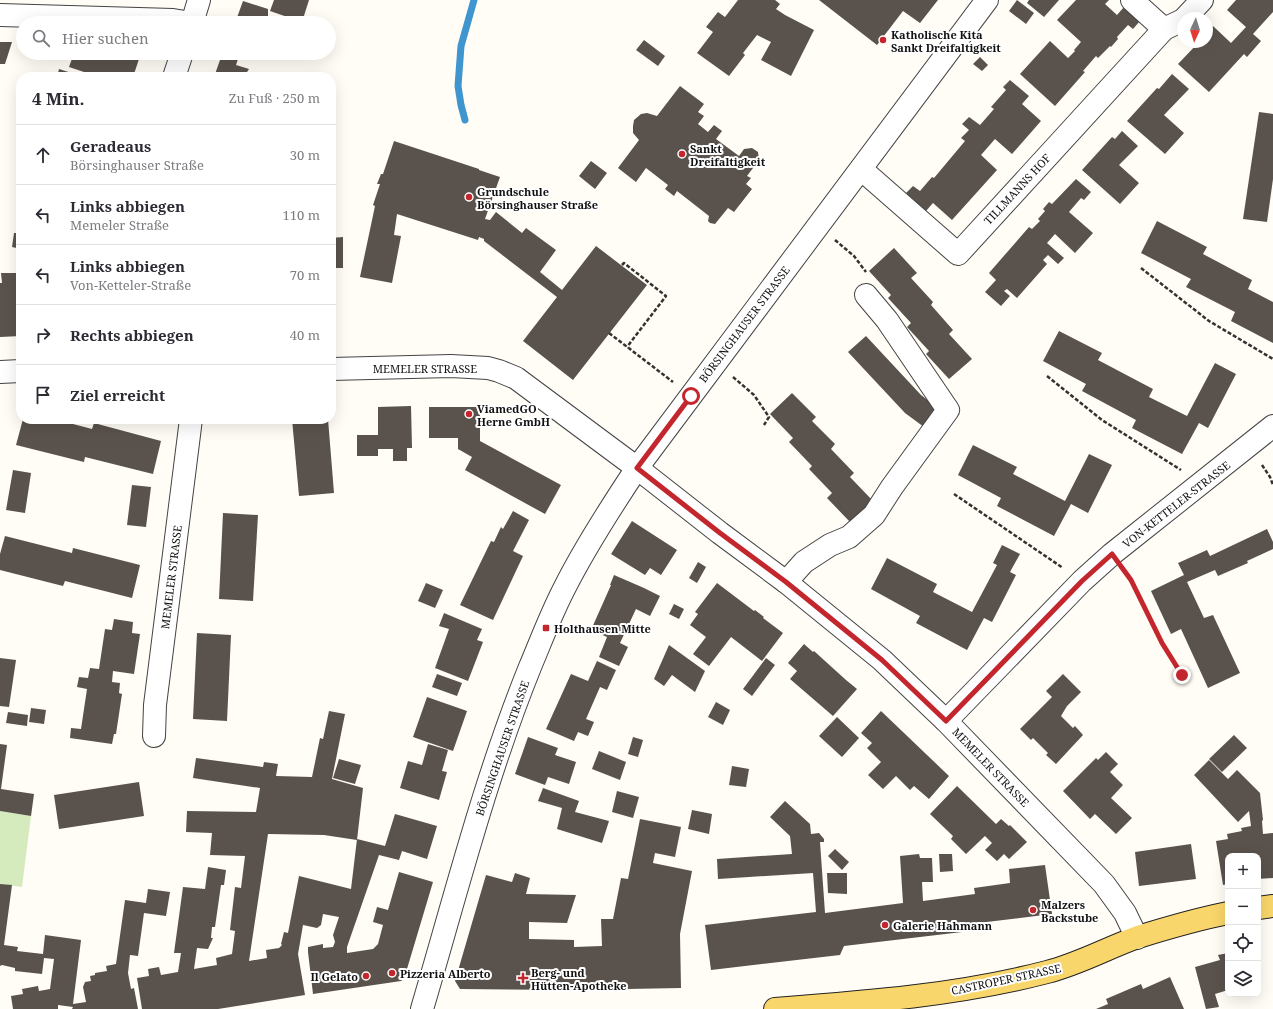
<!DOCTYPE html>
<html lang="de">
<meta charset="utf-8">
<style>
:root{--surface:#fff;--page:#f7f7f7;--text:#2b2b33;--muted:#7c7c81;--line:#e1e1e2}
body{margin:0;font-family:"Noto Serif",serif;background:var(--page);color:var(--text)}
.controls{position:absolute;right:12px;bottom:12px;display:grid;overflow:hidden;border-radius:8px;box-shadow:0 4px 16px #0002}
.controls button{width:36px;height:36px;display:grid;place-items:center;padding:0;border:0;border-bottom:1px solid var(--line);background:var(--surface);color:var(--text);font:20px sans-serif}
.compass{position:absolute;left:1177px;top:12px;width:36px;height:36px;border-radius:50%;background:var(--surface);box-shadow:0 4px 16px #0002;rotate:184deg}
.stop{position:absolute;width:12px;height:12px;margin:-9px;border:3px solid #c4262e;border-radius:50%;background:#fff}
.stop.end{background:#c4262e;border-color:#fff;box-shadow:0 1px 4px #0008}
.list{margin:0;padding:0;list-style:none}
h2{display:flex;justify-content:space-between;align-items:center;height:52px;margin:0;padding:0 16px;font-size:17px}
h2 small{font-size:13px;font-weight:400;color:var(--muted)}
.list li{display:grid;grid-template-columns:26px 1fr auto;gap:12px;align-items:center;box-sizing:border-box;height:60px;padding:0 16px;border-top:1px solid var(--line)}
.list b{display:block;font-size:15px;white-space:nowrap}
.list p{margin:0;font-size:13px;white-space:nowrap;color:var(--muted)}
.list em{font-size:13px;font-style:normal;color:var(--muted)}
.icon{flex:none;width:22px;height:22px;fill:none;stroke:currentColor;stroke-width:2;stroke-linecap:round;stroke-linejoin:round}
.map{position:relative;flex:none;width:1273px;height:1009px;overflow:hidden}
.search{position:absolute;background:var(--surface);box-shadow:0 4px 16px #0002;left:16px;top:16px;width:320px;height:44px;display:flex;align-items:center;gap:10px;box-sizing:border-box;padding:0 14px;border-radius:22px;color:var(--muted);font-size:15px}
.panel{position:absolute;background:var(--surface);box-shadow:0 4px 16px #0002;left:16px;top:72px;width:320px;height:352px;border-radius:16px}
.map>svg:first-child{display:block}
.green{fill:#d5ebbd}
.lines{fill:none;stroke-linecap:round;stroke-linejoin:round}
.stream{stroke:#3f96cf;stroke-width:7}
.building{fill:#5a524d}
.minor-casing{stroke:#444;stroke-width:24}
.major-casing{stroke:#222;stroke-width:24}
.path{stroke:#333;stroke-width:2.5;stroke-dasharray:4 2;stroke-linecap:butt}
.minor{stroke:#fff;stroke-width:22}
.major{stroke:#f9d66b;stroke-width:22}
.route{stroke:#c4262e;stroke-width:5}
.poi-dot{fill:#c4262e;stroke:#fff;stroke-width:1.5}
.labels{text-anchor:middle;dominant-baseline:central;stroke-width:4;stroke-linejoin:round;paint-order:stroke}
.poi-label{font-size:11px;font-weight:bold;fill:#111;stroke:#fff;text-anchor:start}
.street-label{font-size:11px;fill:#111;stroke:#fff}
</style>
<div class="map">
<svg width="1273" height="1009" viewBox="0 0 1273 1009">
<rect width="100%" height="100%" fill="#fffdf5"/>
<polygon class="green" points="0,811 31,816 22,887 0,884"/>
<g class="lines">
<polyline class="stream" points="465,120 461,105 458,86 461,46 474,0"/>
</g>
<g class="building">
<polygon points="274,0 309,0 302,22 270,11"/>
<polygon points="738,0 775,0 780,4 776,9 785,15 814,30 791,76 761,60 771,42 757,35 743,53 745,55 729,76 697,53 713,32 706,27 718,12 725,17"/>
<polygon points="819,0 938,0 920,23 903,11 877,45"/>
<polygon points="1017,0 1034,13 1026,24 1009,11"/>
<polygon points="1029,0 1059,0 1044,17 1027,3"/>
<polygon points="1076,0 1109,0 1105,4 1117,15 1124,7 1140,21 1133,29 1128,25 1117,37 1118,39 1111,47 1110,46 1098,58 1096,56 1083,71 1085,72 1055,106 1020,74 1050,41 1068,58 1075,51 1074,50 1081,42 1057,20"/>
<polygon points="1236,0 1273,0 1273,12 1253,34 1261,41 1247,57 1244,54 1209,92 1178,64 1199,42 1207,42 1207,33 1213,26 1231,43 1246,27 1227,10"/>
<polygon points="243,1 268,9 268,16 278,19 277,23 235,23"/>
<polygon points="644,40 665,56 658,66 636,50"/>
<polygon points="0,42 12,42 5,64 0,64"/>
<polygon points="74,53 141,53 133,77 99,77 69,67"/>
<polygon points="218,53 231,53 239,56 236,65 249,69 247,72 262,77 214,77 220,60 216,59"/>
<polygon points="980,57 988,65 982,71 973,64"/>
<polygon points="59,69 78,75 77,77 57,77"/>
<polygon points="1172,74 1189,89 1164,115 1184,133 1165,154 1127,121 1157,88 1159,89"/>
<polygon points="1010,80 1029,96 1022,104 1041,121 1012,154 995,139 981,155 997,170 952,220 933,203 926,211 906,193 913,186 920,191 932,177 934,178 965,141 961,138 969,130 962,124 969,117 980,125 994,109 991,107 1006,90 1003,87"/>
<polygon points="680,86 704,104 698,112 704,116 698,124 708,132 714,125 722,131 716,139 739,156 744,149 752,148 758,152 759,160 747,176 751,178 746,184 752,189 734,212 728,208 715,224 710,223 708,221 709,216 677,191 674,196 665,189 668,185 646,168 636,182 618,168 639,140 633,133 633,126 634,120 641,114 647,113 657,116"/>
<polygon points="1259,112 1273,114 1273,179 1267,222 1243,219"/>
<polygon points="1122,131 1138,146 1119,165 1139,183 1120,204 1082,170 1112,137 1115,139"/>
<polygon points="394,141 479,169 479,170 500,177 485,219 490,220 496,212 522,233 526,228 556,250 540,272 562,290 596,246 647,285 573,380 523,341 557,297 484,241 484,239 479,237 478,240 397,214 394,235 401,236 392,283 360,277 375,206 373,205 380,184 377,184 381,174 383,174"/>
<polygon points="591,161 607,173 595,189 579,176"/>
<polygon points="1076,179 1091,192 1084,200 1081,198 1069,212 1093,233 1075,253 1055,234 1047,243 1064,258 1058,264 1048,255 1043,260 1047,264 1017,298 1007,289 1004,291 1010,296 1001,306 985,292 996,280 989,273 1029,227 1032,229 1040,221 1038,219 1045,211 1043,209 1049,202 1052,204"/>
<polygon points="18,220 21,221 21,249 12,247 14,233 16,233"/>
<polygon points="1157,221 1207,247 1203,254 1252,280 1248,289 1273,302 1273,343 1231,321 1235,312 1186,287 1191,279 1141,253"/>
<polygon points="343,237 343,268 333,268 333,323 331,323 331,238"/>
<polygon points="894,248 917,273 911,278 933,302 931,305 953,330 949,334 972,359 949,379 926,354 929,351 907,327 911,323 888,298 891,295 869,271"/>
<polygon points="1,273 18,273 19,307 21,307 21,336 0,337 0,283 2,283"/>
<polygon points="1059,331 1102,353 1098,360 1153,389 1149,397 1187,416 1215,363 1236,374 1208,428 1199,423 1182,454 1132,428 1136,420 1082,391 1086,384 1043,361"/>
<polygon points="866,336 921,395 938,408 924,427 905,413 848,352"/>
<polygon points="792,393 816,417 812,421 835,444 831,449 854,473 850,477 873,501 850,522 827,498 832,493 809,469 812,466 789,442 793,438 770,414"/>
<polygon points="411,406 412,448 407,448 407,461 393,461 393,449 378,449 378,456 357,456 357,435 378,435 378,407"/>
<polygon points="429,407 480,407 480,441 561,485 545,514 465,470 472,457 458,449 458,438 429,438"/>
<polygon points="23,419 54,419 92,429 94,423 161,441 153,474 85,457 84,462 16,445"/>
<polygon points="292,419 328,419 334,493 299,496"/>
<polygon points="973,445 1017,467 1013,474 1065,501 1089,454 1112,465 1088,513 1071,504 1054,536 997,506 1001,498 958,475"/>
<polygon points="13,470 31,473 25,513 6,510"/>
<polygon points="132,485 151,487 146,527 127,525"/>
<polygon points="513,511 529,520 513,551 523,556 493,620 460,605 491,541 494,542 501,527 503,529"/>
<polygon points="223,513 258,515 253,601 219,599"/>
<polygon points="632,521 677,550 661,575 650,568 645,575 611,554"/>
<polygon points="1267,529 1273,542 1273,549 1247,561 1248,563 1218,576 1215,570 1187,582 1204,618 1213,615 1240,673 1208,688 1181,629 1171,634 1151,591 1184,575 1178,563 1207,550 1210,556"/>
<polygon points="5,536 72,553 73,548 140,565 132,598 65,581 63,586 0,570 0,554"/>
<polygon points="1002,545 1020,554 1010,572 1016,575 992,622 984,618 967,650 916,623 920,616 871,589 887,558 937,584 933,592 972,612 997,565 993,563"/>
<polygon points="698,562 706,567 697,583 689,578"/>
<polygon points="614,575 644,588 660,596 650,616 636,609 620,643 628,647 619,666 599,657 607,637 591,630 611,585 610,585"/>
<polygon points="426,583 443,590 435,608 418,601"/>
<polygon points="717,583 754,611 755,610 764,617 763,618 783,633 762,661 731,637 709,666 693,654 706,637 690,625 698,614 695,612"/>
<polygon points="674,604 684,609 679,619 669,614"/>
<polygon points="444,613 482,629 477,640 483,642 468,681 435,668 449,629 439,626"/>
<polygon points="114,619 133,622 132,633 140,634 134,674 113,671 112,682 120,683 119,693 122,694 116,734 114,734 112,744 70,738 71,728 81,729 87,689 77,687 79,677 88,678 90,668 99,669 105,629 112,630"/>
<polygon points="197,633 231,635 227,721 193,719"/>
<polygon points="804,644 813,652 814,651 846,680 857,689 833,716 790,679 797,671 788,663"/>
<polygon points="669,645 705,671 695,692 672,675 664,686 654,679"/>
<polygon points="0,658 16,660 9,707 0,706"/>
<polygon points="766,658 775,665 752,696 743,689"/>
<polygon points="597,661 616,670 607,690 600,687 586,719 594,722 588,736 578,732 574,741 546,729 571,674 588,681"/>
<polygon points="437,674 462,683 457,696 432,687"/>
<polygon points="1063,674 1081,692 1067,706 1061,716 1073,728 1075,726 1083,735 1056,764 1046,755 1048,753 1033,738 1031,740 1020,729 1052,697 1046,691"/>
<polygon points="427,697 467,711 453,751 413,737"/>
<polygon points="716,702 730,710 723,725 708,717"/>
<polygon points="31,708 46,710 44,724 29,722"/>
<polygon points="329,711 345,714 332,779 363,788 357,840 324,835 268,834 249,961 267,958 266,950 279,948 282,945 281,944 284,932 288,933 299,876 351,889 357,839 385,846 395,814 437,826 427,859 402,851 399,860 379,855 347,947 347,953 373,949 378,944 383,925 373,922 377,907 388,910 399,872 433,882 404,979 401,981 313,994 308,952 308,947 323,944 323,948 333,947 335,942 333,935 339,917 323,914 321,925 317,928 303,925 298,954 305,995 218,1009 142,1009 137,978 149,976 148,969 159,967 161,975 178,972 181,953 174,953 183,887 205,889 208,867 226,870 224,885 221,885 215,927 212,927 211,938 213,938 208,949 197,948 194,969 217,965 216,958 232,954 235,931 230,930 235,887 241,888 245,856 210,855 212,833 186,832 187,811 256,812 260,788 193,778 196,758 263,767 264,762 278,764 276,776 312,777 320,738 323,739"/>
<polygon points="881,711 949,776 929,799 914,786 910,790 896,776 883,789 868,775 881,762 867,748 872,743 861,733"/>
<polygon points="8,712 28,715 27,726 6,723"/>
<polygon points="837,717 859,738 842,757 819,736"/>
<polygon points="1234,735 1247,748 1222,772 1209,759"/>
<polygon points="528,737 558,748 555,755 576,762 569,784 548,777 545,785 515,774"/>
<polygon points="633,737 643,740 638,757 628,754"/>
<polygon points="0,744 7,745 1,789 34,794 31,816 0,811"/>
<polygon points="428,744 448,750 442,771 447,772 439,800 400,788 408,761 422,765"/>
<polygon points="599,751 626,762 620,780 592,769"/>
<polygon points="1106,752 1118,764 1110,772 1123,785 1111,798 1132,818 1116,834 1095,814 1090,819 1063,791 1096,758 1098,760"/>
<polygon points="339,759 361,765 355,784 333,778"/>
<polygon points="1209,760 1236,787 1228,779 1237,770 1260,793 1263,820 1262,821 1263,834 1273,833 1273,878 1258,879 1258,856 1228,856 1228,884 1223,885 1216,841 1228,839 1227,834 1242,831 1241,828 1251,826 1249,811 1238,822 1194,775"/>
<polygon points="732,766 749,769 746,787 729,785"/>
<polygon points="139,782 144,816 59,829 54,795"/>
<polygon points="957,786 996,824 1001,819 1009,826 1010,825 1027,842 1009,859 1004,854 997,861 985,850 992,843 985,836 966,854 951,839 953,836 930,814"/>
<polygon points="543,788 579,801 575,812 609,821 602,843 557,829 562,808 538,801"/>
<polygon points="617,791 639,797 633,818 612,812"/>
<polygon points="785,801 810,824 811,834 819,833 824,839 824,842 820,842 825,913 903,903 900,856 919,854 920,858 932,858 933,882 922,882 923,901 975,894 974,888 1010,883 1009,869 1045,865 1052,914 978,923 979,930 844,946 840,955 711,970 705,925 816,912 813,873 718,879 717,859 792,854 790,836 770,817"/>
<polygon points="692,810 712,814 709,834 688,829"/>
<polygon points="640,819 681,827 675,857 655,853 653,863 692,871 680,934 681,988 574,990 460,989 455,981 486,875 512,882 515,873 530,878 526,894 576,895 567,923 529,922 529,939 574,940 574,947 602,946 601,919 613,919 621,878 628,879"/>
<polygon points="1191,844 1196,879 1139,886 1135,852"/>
<polygon points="835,849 849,862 842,870 828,856"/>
<polygon points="939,854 952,854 953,871 940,872"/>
<polygon points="827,873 847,873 847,894 828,893"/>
<polygon points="0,884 12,885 4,945 18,947 17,951 43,954 45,935 81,940 73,1004 86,1002 83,987 85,982 91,981 90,976 95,975 95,973 107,971 106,966 116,964 125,900 146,903 148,889 170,892 166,916 144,913 138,956 130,955 128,973 131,989 134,988 138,1009 72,1009 73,1007 58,1005 58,1009 13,1009 11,996 23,994 22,989 38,986 39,991 50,989 54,959 44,958 42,974 15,971 15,968 2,965 0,966"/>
<polygon points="1228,953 1228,990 1215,994 1219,1007 1206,1009 1195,967 1220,960 1218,955"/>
<polygon points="1170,977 1184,1009 1096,1009 1108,1004 1106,999 1141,984 1143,989"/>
</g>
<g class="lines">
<defs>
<g id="minor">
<polyline points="1132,0 1164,29"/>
<polyline points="0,15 173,20 191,23"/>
<polyline points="1185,18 1202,0"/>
<polyline points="192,23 199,0"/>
<polyline points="174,77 182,53"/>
<polyline points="861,169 958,254 1164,29 1183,20"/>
<polyline points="331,369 451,366 488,368 499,371 516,378 637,468 720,533 786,582 882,660 946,721 1104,884 1125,913 1137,938"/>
<polyline points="0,372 21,371"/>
<polyline points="786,582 804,562 830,545 849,537 874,515 892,487 948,410 887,320 866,295"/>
<polyline points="946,721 1082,581 1112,554 1273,426"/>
<polyline points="154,736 155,705 191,419"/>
<path d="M 422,1009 C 456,894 485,778 530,667 C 541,641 551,614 564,589 C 585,547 611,507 637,468 L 987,0"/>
</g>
<g id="major">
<polyline points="1258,908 1273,906"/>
<path d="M 775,1009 C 867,1002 959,995 1047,972 C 1079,964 1107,948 1138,937 C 1167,928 1198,919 1228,913"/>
</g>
</defs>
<use href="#minor" class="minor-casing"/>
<use href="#major" class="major-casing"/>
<g class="path">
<polyline points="835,240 854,256 866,272"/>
<polyline points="622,265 624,263 666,296 627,347"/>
<polyline points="1141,268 1209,321 1273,359"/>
<polyline points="609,333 673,382"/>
<polyline points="1047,376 1102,420 1181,470"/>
<polyline points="733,377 754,395 769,417 764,425"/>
<polyline points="1262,465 1270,477 1273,485"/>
<polyline points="954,494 1063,568"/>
<polyline points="1126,573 1131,580 1162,643 1183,675"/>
</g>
<use href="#minor" class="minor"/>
<use href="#major" class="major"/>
</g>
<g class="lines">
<polyline class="route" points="691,396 637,468 720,533 786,582 882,660 946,721 1082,581 1112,554 1131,580 1162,643 1182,675"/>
</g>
<g class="poi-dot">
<circle cx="883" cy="40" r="4"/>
<circle cx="682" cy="154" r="4"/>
<circle cx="469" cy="197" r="4"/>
<circle cx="469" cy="414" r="4"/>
<rect x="542" y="624" width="8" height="8" rx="2"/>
<circle cx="1033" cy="910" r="4"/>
<circle cx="885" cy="925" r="4"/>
<circle cx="392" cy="973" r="4"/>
<circle cx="366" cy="976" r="4"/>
<path d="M521 972h4v4h4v4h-4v4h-4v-4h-4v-4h4z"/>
</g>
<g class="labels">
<g class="poi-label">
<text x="891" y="34">Katholische Kita<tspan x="891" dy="13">Sankt Dreifaltigkeit</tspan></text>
<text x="690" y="148">Sankt<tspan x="690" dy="13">Dreifaltigkeit</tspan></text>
<text x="477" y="191">Grundschule<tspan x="477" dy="13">Börsinghauser Straße</tspan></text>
<text x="477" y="408">ViamedGO<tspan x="477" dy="13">Herne GmbH</tspan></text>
<text x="554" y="628">Holthausen Mitte</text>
<text x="1041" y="904">Malzers<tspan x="1041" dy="13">Backstube</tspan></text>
<text x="893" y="925">Galerie Hahmann</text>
<text x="531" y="972">Berg- und<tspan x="531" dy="13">Hütten-Apotheke</tspan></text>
<text x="400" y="973">Pizzeria Alberto</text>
<text x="358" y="976" text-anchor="end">Il Gelato</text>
</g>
<g class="street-label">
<text transform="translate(1017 189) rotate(-47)">TILLMANNS HOF</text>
<text transform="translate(744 324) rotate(-53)">BÖRSINGHAUSER STRASSE</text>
<text x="425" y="368">MEMELER STRASSE</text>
<text transform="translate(1176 504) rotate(-38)">VON-KETTELER-STRASSE</text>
<text transform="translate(171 577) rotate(-83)">MEMELER STRASSE</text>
<text transform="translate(502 748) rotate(-71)">BÖRSINGHAUSER STRASSE</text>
<text transform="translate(991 767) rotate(46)">MEMELER STRASSE</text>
<text transform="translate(1006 979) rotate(-12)">CASTROPER STRASSE</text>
</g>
</g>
</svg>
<div class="controls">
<button>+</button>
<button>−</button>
<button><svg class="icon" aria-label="locate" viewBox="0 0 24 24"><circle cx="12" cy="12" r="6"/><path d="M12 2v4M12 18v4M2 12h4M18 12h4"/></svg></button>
<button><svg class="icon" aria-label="layers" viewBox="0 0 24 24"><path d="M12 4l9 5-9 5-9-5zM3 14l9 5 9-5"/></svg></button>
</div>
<svg class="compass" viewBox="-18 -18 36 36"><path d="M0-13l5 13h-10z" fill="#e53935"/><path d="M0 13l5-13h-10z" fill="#7c7c81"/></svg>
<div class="stop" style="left:691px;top:396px"></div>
<div class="stop end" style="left:1182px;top:675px"></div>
<div class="search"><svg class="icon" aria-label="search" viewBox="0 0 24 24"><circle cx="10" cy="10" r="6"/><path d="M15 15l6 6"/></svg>Hier suchen</div>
<section class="panel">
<h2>4 Min.<small>Zu Fuß · 250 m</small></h2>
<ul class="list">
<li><svg class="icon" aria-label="ahead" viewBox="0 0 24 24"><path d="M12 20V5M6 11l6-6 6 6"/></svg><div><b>Geradeaus</b><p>Börsinghauser Straße</p></div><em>30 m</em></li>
<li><svg class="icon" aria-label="left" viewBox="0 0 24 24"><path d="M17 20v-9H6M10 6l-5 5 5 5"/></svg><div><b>Links abbiegen</b><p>Memeler Straße</p></div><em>110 m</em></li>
<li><svg class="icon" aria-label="left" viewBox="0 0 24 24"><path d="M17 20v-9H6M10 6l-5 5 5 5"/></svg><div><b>Links abbiegen</b><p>Von-Ketteler-Straße</p></div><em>70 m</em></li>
<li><svg class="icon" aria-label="right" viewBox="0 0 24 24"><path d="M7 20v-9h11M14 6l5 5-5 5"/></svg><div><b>Rechts abbiegen</b></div><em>40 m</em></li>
<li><svg class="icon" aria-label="arrive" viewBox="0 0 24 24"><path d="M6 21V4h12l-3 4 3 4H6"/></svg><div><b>Ziel erreicht</b></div></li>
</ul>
</section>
</div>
